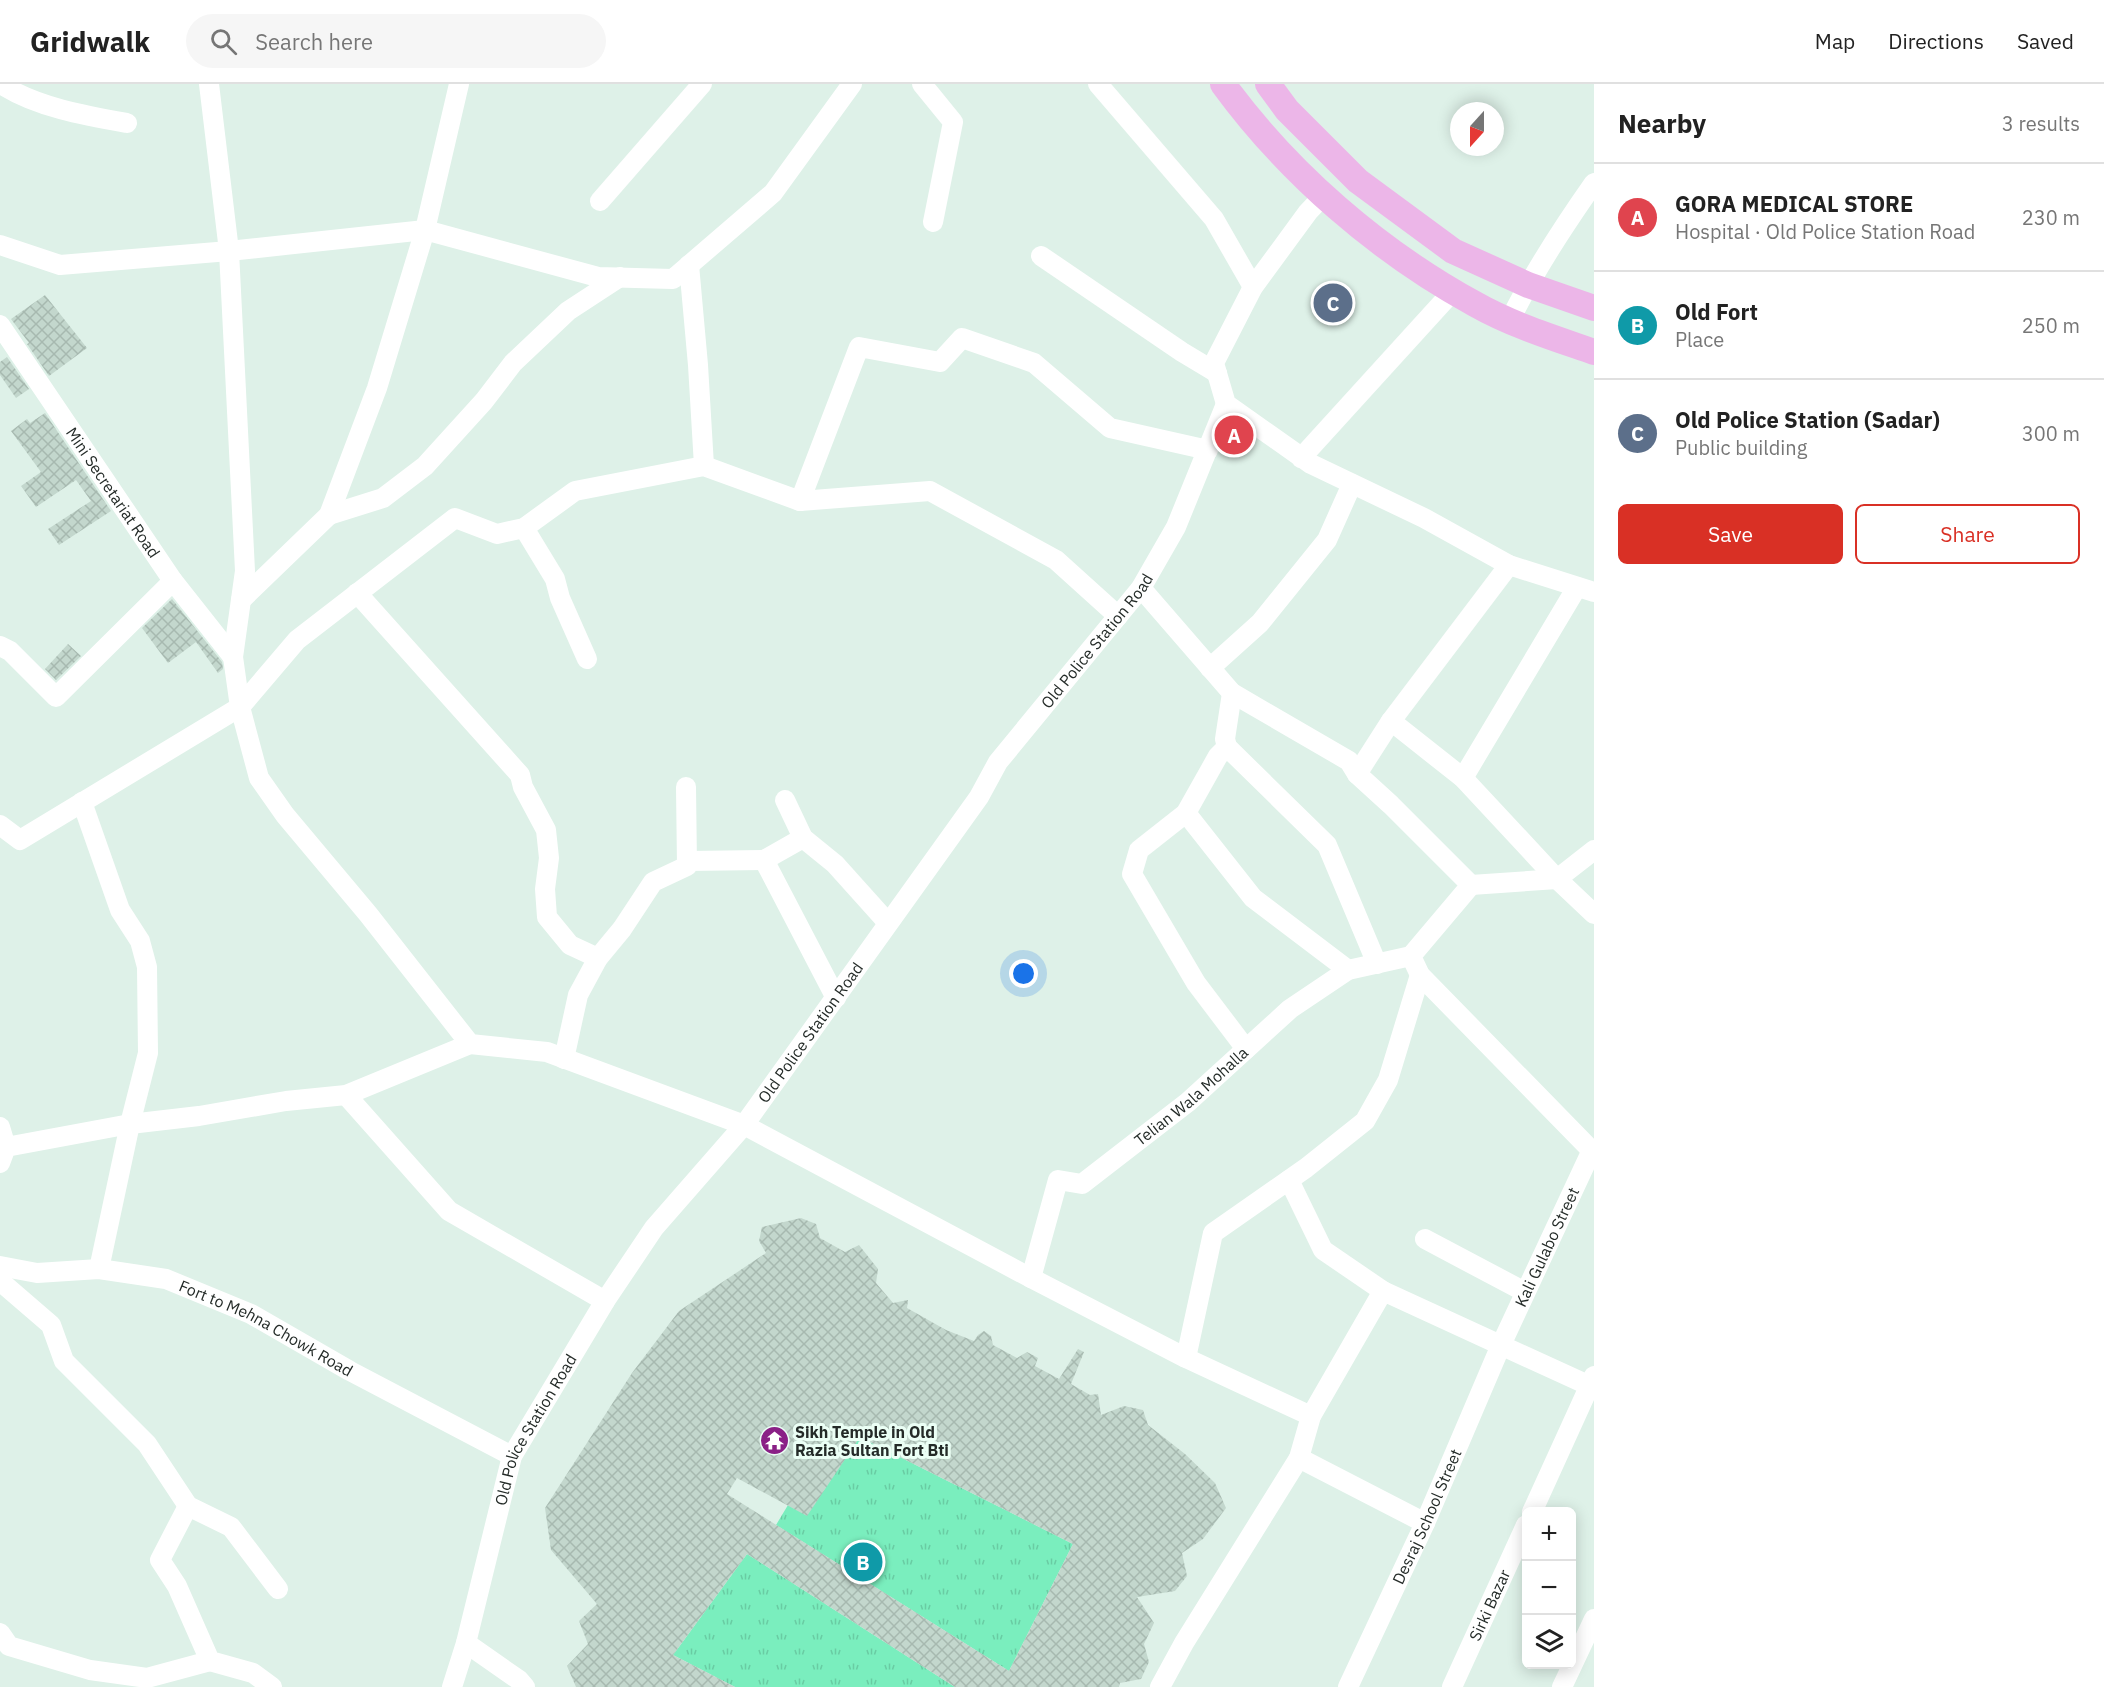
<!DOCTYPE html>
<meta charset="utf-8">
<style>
:root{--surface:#fff;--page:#f6f6f6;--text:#222;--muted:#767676;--line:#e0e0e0;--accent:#d93025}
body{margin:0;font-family:"IBM Plex Sans",sans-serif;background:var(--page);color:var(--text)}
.controls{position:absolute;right:18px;bottom:18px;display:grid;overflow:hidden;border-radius:9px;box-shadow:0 3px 15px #0003}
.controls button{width:54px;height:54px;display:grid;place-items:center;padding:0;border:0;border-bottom:2px solid var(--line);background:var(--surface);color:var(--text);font:30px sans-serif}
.compass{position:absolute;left:1450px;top:18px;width:54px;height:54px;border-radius:50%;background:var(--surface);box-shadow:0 3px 15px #0003;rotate:201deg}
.you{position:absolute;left:1024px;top:890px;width:21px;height:21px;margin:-15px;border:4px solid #fff;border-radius:50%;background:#1a73e8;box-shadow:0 0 0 9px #1a73e833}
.badge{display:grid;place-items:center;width:39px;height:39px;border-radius:50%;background:var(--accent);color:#fff;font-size:20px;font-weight:700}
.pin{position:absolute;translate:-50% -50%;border:3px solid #fff;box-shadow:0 2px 6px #0006}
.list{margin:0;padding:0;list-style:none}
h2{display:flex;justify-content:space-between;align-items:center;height:78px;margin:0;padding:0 24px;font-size:26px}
h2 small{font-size:20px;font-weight:400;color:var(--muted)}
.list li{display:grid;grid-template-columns:39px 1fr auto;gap:18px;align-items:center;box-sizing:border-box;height:108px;padding:0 24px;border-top:2px solid var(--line)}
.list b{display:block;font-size:22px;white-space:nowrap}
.list p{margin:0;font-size:20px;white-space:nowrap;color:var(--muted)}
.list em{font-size:20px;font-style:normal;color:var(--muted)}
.actions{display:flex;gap:12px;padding:18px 24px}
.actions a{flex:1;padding:14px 0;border:2px solid var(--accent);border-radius:9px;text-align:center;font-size:21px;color:var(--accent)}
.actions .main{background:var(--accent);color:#fff}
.icon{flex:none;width:33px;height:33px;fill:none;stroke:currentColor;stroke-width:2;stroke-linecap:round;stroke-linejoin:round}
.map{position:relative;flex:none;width:1594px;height:1603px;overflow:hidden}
header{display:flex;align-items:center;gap:36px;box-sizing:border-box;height:84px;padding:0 30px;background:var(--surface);border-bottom:2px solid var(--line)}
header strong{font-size:28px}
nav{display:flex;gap:33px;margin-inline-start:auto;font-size:21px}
.search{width:420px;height:54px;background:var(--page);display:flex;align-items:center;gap:15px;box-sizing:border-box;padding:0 21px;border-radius:33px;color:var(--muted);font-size:22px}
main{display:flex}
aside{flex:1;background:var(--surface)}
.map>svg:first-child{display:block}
.park{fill:url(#park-tufts)}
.building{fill:url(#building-cross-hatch);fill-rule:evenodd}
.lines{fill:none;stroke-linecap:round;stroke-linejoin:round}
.minor{stroke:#fff;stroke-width:20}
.major{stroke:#ecb6e8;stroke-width:26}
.labels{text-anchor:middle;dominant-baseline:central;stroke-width:6;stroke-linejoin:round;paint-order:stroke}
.street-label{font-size:16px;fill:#242b28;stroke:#ebfff5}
.poi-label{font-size:16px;font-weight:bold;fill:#242b28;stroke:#ebfff5;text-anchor:start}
</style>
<header>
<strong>Gridwalk</strong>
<div class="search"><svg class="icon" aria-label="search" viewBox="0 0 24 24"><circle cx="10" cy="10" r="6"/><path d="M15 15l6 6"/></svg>Search here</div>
<nav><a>Map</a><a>Directions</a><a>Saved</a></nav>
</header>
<main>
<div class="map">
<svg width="1594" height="1603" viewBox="0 0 1594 1603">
<defs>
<pattern id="park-tufts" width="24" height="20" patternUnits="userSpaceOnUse" patternTransform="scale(1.5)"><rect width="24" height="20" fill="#7aeebe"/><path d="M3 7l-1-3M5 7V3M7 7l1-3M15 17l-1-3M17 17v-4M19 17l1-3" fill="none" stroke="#69cca3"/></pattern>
<pattern id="building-cross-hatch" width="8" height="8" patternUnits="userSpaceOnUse" patternTransform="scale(1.5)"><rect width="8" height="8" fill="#c3d7cd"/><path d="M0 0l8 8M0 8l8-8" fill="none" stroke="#a7b9b0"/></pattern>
</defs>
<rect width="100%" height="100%" fill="#def1e8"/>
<g class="park">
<polygon points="860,1353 1073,1460 1009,1587 776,1441 788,1421"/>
<polygon points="747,1470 955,1603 735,1603 673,1571"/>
</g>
<g class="building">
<polygon points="45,211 87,264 49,292 27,260 29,259 11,235"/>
<polygon points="7,273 29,305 16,314 0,291 0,278"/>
<polygon points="45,329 111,427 59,461 48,445 91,417 76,396 36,423 21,402 41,388 11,347 27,335 30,339"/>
<polygon points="1231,339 1253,354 1250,357 1221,363"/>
<polygon points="172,515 222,578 223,585 218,589 196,558 168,579 142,544"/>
<polygon points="68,560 81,572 56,596 45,585"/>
<path d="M 801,1134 L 816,1140 L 820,1154 L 845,1168 L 859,1161 L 878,1185 L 876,1199 L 893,1219 L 908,1216 L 907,1224 L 946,1246 L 974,1257 L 978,1251 L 984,1247 L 991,1252 L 993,1261 L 1017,1274 L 1027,1268 L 1038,1274 L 1035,1282 L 1059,1295 L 1078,1265 L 1084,1268 L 1071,1300 L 1090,1311 L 1098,1310 L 1101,1331 L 1124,1322 L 1143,1326 L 1148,1341 L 1185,1370 L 1215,1399 L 1226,1424 L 1203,1455 L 1182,1469 L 1187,1492 L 1175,1507 L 1137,1513 L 1154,1539 L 1144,1560 L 1149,1578 L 1141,1595 L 1120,1599 L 1119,1603 L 955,1603 L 747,1470 L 673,1571 L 735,1603 L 576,1603 L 567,1582 L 588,1560 L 579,1537 L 597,1520 L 551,1466 L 545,1424 L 632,1289 L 679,1227 L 766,1169 L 759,1157 L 762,1143 ZM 860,1353 L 1073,1460 L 1009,1587 L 727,1410 L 737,1394 L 807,1432 Z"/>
</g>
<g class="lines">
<g class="minor">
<path d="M 1,0 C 35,23 87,32 127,39"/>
<polyline points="209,0 229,167 245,487 233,573 240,623 259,694 285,731 368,830 470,960 547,968 744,1041 1031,1194 1186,1274 1311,1332"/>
<polyline points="922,0 953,38 933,138"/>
<polyline points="1098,0 1214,135 1253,203"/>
<polyline points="1324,111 1308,128 1253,203 1214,279 1226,320 1311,380 1424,434 1509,481 1594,508"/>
<polyline points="600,117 702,0"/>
<polyline points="0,161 60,181 229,167 425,146 598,193 673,195 773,109 852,0"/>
<polyline points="1041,172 1182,268 1217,289"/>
<polyline points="689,181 698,281 704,382"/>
<path d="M 1510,236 C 1534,187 1563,143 1594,99"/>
<path id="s1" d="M 0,241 L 173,497 L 233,573"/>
<polyline points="1301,374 1453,207"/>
<polyline points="800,417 859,263 940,278 962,254 1034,279 1110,344 1208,366"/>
<polyline points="329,431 383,414 425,382 484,317 513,279 568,227 620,193"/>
<polyline points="524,444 555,495 560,514 587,575"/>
<polyline points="1141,504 1232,609 1349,677 1357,690 1391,721 1471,801 1411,872 1420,891 1594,1069"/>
<polyline points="357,509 520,691 523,703 546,746 549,774 545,805 547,833 570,861 598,874"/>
<polyline points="241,516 329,431 377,304 425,146 459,0"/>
<polyline points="0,562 10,567 56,613 173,497"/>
<polyline points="1210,584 1260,539 1327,456 1352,400"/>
<polyline points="1232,609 1225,655 1227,663 1218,672 1186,729 1139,766 1132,790 1196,899 1246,965"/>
<polyline points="1391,637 1463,694 1557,795 1594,830"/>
<polyline points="1227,663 1327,761 1377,880"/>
<polyline points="1357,690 1391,637 1509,481"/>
<polyline points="1463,694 1577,503"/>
<polyline points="785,716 803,754 835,780 888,839"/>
<polyline points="82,718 120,826 140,857 147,883 148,969 130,1040 99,1185"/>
<polyline points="1186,729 1253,814 1348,886"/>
<polyline points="0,741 20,756 240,623 297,556 455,434 497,450 524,444 575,407 704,382 800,417 930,407 1056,476 1118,532"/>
<polyline points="803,754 764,776 836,914"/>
<polyline points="687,777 764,776"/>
<polyline points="1471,801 1557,795 1594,766"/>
<polyline points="564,975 578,911 598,874 622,845 653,798 687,782 686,703"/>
<polyline points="346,1011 449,1127 605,1217"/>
<polyline points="0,1043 6,1063"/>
<polyline points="0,1079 6,1063 130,1040 199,1032 286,1017 346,1011 470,960"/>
<polyline points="1289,1096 1323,1166 1383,1207"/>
<polyline points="1425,1155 1525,1208"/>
<path id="s2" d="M 0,1182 L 37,1189 L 99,1185 L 166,1195 L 251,1230 L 350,1287 L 512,1372"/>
<path id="s3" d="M 1031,1194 L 1058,1096 L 1082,1100 L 1188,1018 L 1290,925 L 1348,886 L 1411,872"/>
<polyline points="0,1197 51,1241 64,1277 147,1360 188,1422 231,1443 278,1505"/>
<polyline points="1186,1274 1213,1149 1306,1084 1365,1037 1388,996 1420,891"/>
<polyline points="188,1422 160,1476 177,1502 210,1577 253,1589 272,1603"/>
<polyline points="1532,1428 1594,1292"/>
<polyline points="1425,1439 1299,1374 1311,1332 1383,1207 1590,1302"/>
<polyline points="0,1549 9,1562 90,1586 147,1594 210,1577"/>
<polyline points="466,1559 519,1596 525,1603"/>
<path id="s4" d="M 452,1603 L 466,1559 L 512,1372 L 605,1217 L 654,1144 L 744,1041 L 979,713 L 998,678 L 1141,504 L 1176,443 L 1226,320"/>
<polyline points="1160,1603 1184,1559 1299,1374"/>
<path id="s5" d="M 1348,1603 L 1425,1439 L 1501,1261 L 1592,1066"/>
<path id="s6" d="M 1452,1603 L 1526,1441"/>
<polyline points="1562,1603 1594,1535"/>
</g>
<g class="major">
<path d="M 1223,0 C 1288,89 1378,167 1475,220 C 1512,241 1554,254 1594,268"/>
<polyline points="1268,0 1287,26 1358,97 1453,167 1528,201 1594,224"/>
</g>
</g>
<defs>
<symbol id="temple-disc" viewBox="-11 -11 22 22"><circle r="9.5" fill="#8a2086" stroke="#ebfff5"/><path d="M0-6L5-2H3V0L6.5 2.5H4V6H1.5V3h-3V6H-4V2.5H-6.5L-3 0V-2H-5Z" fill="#fff"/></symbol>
</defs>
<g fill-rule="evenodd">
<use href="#temple-disc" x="758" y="1340" width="33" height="33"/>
</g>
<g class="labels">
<g class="street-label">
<text stroke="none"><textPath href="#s1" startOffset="202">Mini Secretariat Road</textPath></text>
<text stroke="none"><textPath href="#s4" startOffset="1244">Old Police Station Road</textPath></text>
<text stroke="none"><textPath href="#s4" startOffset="758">Old Police Station Road</textPath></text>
<text stroke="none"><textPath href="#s3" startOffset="266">Telian Wala Mohalla</textPath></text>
<text stroke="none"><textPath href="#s5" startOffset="483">Kali Gulabo Street</textPath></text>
<text stroke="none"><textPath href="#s2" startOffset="279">Fort to Mehna Chowk Road</textPath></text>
<text stroke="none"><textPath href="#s4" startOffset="272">Old Police Station Road</textPath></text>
<text stroke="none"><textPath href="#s5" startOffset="188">Desraj School Street</textPath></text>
<text stroke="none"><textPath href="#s6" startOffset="90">Sirki Bazar</textPath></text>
</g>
<g class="poi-label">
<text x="795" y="1348">Sikh Temple in Old<tspan x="795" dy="18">Razia Sultan Fort Bti</tspan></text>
</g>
</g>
</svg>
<div class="controls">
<button>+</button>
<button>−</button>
<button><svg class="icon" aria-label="layers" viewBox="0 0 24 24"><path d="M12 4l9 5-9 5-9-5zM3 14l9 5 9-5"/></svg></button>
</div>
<svg class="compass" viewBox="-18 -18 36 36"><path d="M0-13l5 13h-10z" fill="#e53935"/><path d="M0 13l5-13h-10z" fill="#767676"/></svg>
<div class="you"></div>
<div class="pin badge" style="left:1234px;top:351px;background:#e0444e">A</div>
<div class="pin badge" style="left:863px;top:1478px;background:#0f9aa8">B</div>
<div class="pin badge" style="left:1333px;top:219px;background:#5c6f8a">C</div>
</div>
<aside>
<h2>Nearby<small>3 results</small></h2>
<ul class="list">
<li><span class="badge" style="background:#e0444e">A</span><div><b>GORA MEDICAL STORE</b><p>Hospital · Old Police Station Road</p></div><em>230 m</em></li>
<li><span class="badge" style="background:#0f9aa8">B</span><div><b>Old Fort</b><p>Place</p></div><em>250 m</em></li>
<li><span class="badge" style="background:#5c6f8a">C</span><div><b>Old Police Station (Sadar)</b><p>Public building</p></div><em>300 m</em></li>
</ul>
<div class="actions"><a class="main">Save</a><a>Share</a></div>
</aside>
</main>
